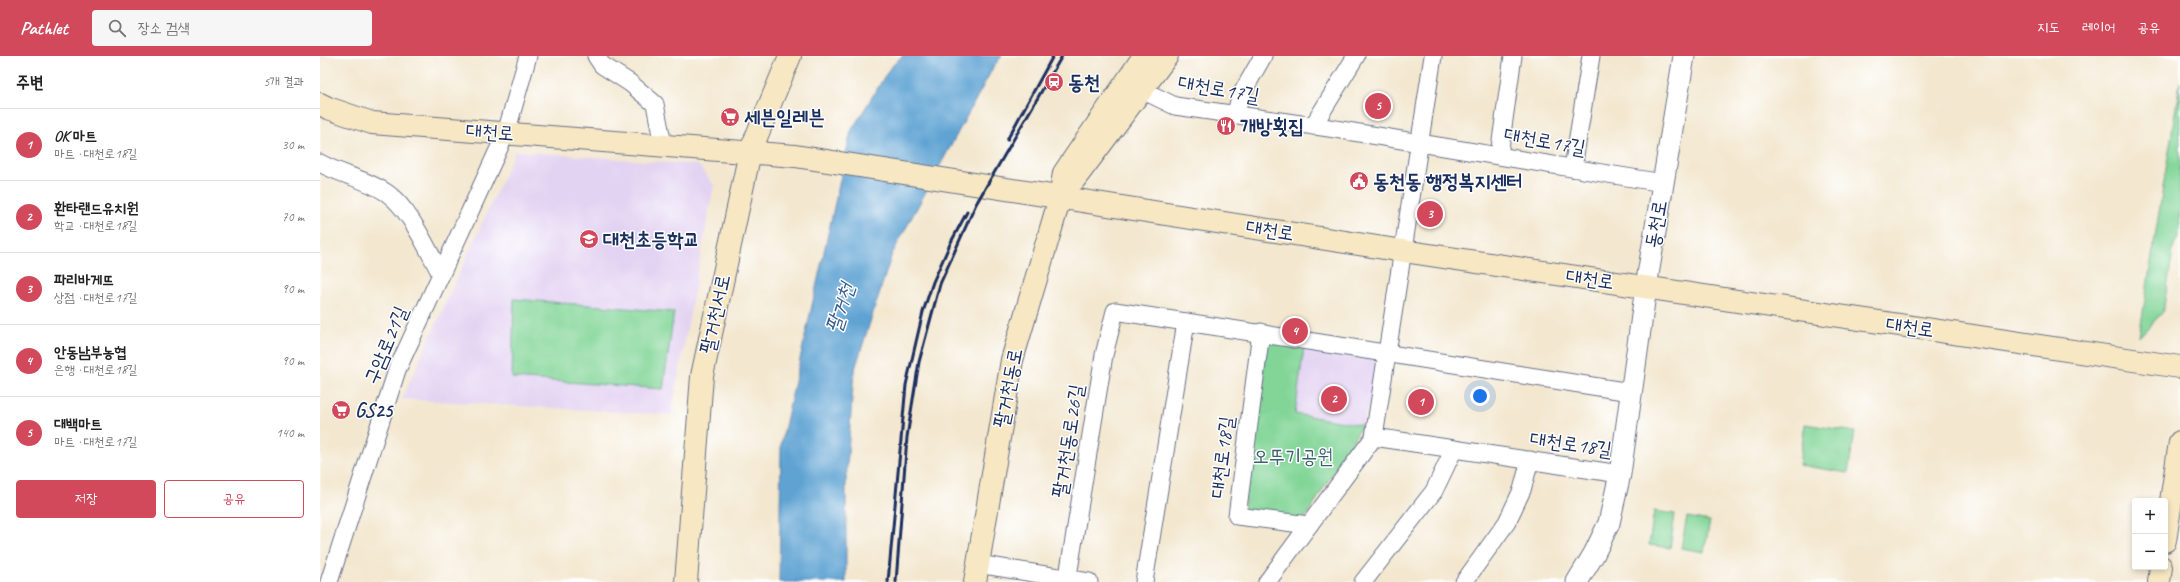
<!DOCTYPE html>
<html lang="ko">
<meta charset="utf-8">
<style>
:root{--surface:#fff;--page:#f6f6f6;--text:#222;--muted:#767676;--line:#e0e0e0;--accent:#d1495b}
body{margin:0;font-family:Caveat,"Poor Story",sans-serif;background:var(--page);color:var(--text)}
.controls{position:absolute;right:12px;bottom:12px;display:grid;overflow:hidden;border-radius:4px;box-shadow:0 2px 6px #0003}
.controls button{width:36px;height:36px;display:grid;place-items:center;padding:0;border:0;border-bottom:1px solid var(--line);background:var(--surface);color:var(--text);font:20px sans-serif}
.you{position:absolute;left:1160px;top:340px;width:14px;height:14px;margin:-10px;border:3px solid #fff;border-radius:50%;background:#1a73e8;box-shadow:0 0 0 6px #1a73e833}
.badge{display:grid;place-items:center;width:26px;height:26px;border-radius:50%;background:var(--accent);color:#fff;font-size:13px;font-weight:700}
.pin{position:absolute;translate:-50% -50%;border:2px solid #fff;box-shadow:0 1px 4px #0006}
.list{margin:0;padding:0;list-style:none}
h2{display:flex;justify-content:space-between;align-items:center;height:52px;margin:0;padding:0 16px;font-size:17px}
h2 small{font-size:13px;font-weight:400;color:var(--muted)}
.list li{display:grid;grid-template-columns:26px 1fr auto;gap:12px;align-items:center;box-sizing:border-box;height:72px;padding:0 16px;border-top:1px solid var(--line)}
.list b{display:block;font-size:15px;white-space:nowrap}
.list p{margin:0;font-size:13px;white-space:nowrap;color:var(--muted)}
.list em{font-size:13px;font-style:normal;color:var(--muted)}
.actions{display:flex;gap:8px;padding:12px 16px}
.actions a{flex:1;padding:9px 0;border:1px solid var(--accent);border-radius:4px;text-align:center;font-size:14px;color:var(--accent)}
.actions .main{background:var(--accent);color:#fff}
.icon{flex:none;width:22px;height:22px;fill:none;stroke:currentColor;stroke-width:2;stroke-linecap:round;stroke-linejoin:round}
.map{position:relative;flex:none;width:1860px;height:526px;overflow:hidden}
header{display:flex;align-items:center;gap:24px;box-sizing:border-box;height:56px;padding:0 20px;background:var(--accent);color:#fff}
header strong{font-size:19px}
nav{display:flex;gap:22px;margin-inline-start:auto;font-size:14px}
.search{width:280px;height:36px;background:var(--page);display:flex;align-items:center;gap:10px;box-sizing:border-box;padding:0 14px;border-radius:4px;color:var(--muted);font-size:15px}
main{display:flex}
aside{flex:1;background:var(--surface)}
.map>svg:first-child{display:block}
.built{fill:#e3d3f2}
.green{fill:#82d597;stroke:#4e827a}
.water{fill:#5ea3d3;stroke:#3c6998}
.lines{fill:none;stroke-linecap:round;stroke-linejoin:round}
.minor-casing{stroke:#676f86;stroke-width:19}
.tertiary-casing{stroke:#676f86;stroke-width:23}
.secondary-casing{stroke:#676f86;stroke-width:24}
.minor{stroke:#fff;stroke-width:17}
.tertiary{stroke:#fff;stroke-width:21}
.secondary{stroke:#f7e8c3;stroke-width:22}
.rail{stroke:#1b2f5e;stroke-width:3}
.labels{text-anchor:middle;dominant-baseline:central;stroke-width:3;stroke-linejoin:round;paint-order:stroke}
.poi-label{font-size:20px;font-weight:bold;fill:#1b2f5e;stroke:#fff;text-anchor:start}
.street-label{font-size:20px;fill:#1b2f5e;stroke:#fff}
.park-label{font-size:20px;fill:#3a616f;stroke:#fff}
.water-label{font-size:21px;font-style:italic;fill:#365d8d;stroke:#fff}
</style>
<header>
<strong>Pathlet</strong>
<div class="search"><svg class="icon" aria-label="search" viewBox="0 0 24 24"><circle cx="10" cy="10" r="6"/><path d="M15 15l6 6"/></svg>장소 검색</div>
<nav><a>지도</a><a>레이어</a><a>공유</a></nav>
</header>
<main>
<aside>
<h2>주변<small>5개 결과</small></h2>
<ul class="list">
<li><span class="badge">1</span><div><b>OK 마트</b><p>마트 · 대천로18길</p></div><em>30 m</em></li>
<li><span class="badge">2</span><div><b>환타랜드유치원</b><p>학교 · 대천로18길</p></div><em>70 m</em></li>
<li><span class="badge">3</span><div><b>파리바게뜨</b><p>상점 · 대천로17길</p></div><em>90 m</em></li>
<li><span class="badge">4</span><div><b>안동남부농협</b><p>은행 · 대천로18길</p></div><em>90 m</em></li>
<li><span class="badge">5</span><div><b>대백마트</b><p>마트 · 대천로17길</p></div><em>140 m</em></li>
</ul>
<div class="actions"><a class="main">저장</a><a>공유</a></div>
</aside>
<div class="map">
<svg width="1860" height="526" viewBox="0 0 1860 526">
<rect width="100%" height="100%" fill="#fff"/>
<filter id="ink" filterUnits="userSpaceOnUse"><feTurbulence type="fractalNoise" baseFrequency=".025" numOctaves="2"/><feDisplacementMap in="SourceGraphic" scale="8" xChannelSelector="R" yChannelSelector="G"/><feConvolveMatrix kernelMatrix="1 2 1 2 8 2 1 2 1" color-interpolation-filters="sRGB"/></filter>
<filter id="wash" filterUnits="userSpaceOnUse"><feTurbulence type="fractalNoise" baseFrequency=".012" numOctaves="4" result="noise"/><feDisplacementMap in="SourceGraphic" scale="16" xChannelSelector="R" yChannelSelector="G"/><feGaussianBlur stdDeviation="0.9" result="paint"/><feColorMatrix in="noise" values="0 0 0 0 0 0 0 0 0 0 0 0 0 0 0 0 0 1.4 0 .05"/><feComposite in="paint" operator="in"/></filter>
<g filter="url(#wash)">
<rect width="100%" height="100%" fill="#f3e7cf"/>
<g class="built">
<polygon points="195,95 378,109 394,129 351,359 82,343"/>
<polygon points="984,291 1059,302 1057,328 1042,369 975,358"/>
</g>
<g class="green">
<polygon points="1860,26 1860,176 1854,189 1843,256 1819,281"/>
<polygon points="194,243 354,256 343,333 192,322"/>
<polygon points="947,286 984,291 975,358 1042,369 983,466 923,457"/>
<polygon points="1485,368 1535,376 1528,417 1479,409"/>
<polygon points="1334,455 1355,458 1350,492 1329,489"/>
<polygon points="1367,461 1390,465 1384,496 1361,492"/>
</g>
<polygon class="water" points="582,0 682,0 674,10 572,198 534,316 526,425 526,526 459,526 461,388 531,75 570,12"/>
</g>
<g filter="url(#ink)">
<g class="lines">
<defs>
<g id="minor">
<polyline points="276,0 282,9 310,27 335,48 343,89"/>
<polyline points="822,34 855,50 1009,72 1343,127"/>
<polyline points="915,59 921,39 943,0"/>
<polyline points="993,70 1036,0"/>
<polyline points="1179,99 1193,0"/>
<path d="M 0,107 C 21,119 47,123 67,137 C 90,153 107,193 121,218"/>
<polyline points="1253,112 1271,0"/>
<polyline points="941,276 917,460 989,469"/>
<polyline points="1054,381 1300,418"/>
<polyline points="658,508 769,526"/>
<polyline points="9,526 77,314 186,77 208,0"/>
<path d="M 747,526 L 784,299 L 795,255 C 967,281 1138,309 1310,336"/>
<polyline points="824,526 866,266"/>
<polyline points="947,526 1054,381 1113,0"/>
<polyline points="1043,526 1114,435 1134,393"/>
<polyline points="1144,526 1187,466 1202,434 1210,404"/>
</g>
<polyline id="tertiary" points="1257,526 1274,498 1289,467 1300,418 1326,231 1364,0"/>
<g id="secondary">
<polyline points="0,48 8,52 52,67 475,100 1083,195 1860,311"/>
<polyline points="754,124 847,0"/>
<polyline points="1845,485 1860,386"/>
<polyline points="366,526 382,320 430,96 470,0"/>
<polyline points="655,526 692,304 740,142 744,117 824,0"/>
<polyline points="1839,526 1841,511"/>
</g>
</defs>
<use href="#minor" class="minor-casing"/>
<use href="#tertiary" class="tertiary-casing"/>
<use href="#secondary" class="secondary-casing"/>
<use href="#minor" class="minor"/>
<use href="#tertiary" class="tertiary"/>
<use href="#secondary" class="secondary"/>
<g class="rail">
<polyline points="687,84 733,0"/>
<polyline points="568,526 586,329 603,256 613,226 630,188 647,156"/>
<polyline points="576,526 587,381 599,306 620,228 656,148 742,0"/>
</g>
</g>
</g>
<defs>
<symbol id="station-disc" viewBox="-11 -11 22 22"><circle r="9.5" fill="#d1495b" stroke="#fff"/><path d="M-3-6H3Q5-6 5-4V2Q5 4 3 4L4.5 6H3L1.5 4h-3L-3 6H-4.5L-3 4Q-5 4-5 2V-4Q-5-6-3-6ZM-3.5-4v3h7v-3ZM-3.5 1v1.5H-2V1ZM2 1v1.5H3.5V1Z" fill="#fff"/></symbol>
<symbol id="supermarket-disc" viewBox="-11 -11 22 22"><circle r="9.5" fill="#d1495b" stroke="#fff"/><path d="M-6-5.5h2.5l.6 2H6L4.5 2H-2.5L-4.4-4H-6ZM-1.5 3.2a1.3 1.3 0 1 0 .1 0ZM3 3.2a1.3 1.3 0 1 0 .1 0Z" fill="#fff"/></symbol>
<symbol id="restaurant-disc" viewBox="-11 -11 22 22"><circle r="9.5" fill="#d1495b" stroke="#fff"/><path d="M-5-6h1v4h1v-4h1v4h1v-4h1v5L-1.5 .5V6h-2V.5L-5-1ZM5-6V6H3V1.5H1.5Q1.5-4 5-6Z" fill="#fff"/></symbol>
<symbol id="civic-disc" viewBox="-11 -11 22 22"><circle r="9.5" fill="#d1495b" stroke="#fff"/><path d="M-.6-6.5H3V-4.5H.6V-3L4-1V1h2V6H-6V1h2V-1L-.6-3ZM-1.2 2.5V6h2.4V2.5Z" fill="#fff"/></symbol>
<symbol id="school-disc" viewBox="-11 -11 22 22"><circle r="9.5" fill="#d1495b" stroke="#fff"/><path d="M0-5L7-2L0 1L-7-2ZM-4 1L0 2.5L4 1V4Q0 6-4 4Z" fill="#fff"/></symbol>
</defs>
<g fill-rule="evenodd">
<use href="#station-disc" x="723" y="15" width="22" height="22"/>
<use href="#supermarket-disc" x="399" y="50" width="22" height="22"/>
<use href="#restaurant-disc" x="895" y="59" width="22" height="22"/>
<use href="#civic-disc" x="1028" y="114" width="22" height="22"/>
<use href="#school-disc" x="258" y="172" width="22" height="22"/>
<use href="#supermarket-disc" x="10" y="343" width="22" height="22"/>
</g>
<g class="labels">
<g class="poi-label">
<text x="748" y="26">동천</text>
<text x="424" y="61">세븐일레븐</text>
<text x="920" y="70">개방횟집</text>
<text x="1053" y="125">동천동 행정복지센터</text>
<text x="283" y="183">대천초등학교</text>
<text x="35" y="354">GS25</text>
</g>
<g class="street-label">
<text transform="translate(899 33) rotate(10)">대천로17길</text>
<text transform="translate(170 76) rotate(4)">대천로</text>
<text transform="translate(1225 85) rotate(10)">대천로17길</text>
<text transform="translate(1336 168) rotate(-80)">동천로</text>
<text transform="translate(950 174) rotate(9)">대천로</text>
<text transform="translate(1270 223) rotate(8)">대천로</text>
<text transform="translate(395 258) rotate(-78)">팔거천서로</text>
<text transform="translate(1590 271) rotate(8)">대천로</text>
<text transform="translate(66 289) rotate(-67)">구암로21길</text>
<text transform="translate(688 332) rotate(-79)">팔거천동로</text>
<text transform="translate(748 385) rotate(-81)">팔거천동로26길</text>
<text transform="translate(1251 388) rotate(8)">대천로18길</text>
<text transform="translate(902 401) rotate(-83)">대천로18길</text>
</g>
<g class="park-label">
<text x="973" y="400">오뚜기공원</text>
</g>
<g class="water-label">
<text transform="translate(520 252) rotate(-72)">팔거천</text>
</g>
</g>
</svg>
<div class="controls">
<button>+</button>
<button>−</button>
</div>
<div class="you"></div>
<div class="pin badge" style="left:1101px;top:346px">1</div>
<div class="pin badge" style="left:1014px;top:343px">2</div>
<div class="pin badge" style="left:1110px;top:158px">3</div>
<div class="pin badge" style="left:975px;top:275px">4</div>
<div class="pin badge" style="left:1058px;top:50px">5</div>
</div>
</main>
